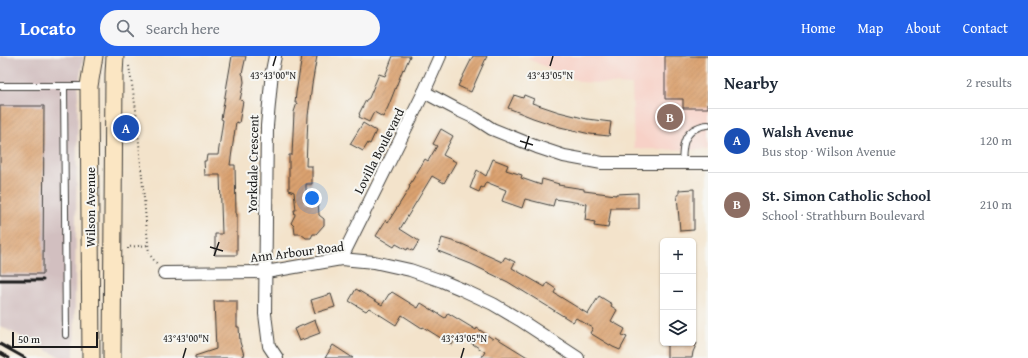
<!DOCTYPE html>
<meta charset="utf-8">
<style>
:root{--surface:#fff;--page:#f6f6f7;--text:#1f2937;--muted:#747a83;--line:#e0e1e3;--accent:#2563eb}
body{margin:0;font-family:"Gentium Book Plus",serif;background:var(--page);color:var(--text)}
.controls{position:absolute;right:12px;bottom:12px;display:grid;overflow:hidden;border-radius:6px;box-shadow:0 1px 3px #0004}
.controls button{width:36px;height:36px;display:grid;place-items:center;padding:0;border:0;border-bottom:1px solid var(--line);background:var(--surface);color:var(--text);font:20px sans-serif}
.scale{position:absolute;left:12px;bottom:10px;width:86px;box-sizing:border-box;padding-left:4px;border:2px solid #1c1c1c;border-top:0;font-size:11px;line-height:14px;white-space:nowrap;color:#1c1c1c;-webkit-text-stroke:3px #f6f6f2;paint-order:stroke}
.you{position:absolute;left:312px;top:142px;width:14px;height:14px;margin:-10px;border:3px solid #fff;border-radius:50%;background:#1a73e8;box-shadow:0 0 0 6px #1a73e833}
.badge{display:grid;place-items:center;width:26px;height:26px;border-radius:50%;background:var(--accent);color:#fff;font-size:13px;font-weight:700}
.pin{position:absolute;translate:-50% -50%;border:2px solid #fff;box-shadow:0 1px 4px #0006}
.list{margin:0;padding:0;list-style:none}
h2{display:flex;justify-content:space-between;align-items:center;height:52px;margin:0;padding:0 16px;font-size:17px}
h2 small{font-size:13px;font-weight:400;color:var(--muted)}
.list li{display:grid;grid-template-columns:26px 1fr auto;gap:12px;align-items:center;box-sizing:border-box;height:64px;padding:0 16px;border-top:1px solid var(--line)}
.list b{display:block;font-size:15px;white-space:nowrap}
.list p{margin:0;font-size:13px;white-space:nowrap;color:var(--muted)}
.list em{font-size:13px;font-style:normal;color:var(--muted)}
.icon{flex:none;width:22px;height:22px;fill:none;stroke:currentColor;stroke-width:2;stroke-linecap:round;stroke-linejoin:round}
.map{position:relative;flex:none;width:708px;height:302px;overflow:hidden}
header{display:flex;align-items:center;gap:24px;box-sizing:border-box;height:56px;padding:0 20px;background:var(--accent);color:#fff}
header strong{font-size:19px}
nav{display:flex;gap:22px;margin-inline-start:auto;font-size:14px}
.search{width:280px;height:36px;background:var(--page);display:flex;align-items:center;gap:10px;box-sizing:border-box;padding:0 14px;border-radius:22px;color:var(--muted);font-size:15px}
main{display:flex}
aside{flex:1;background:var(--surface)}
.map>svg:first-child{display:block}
.built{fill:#f7d1c7}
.industrial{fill:#d2bfc0}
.building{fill:url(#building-hatch)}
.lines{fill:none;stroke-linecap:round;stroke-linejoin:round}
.service-casing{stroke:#3c3a36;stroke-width:8}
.minor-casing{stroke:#3c3a36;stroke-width:14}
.secondary-casing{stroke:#3c3a36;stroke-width:19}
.path{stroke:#3c3a36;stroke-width:2;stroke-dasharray:1 3;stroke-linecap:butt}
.service{stroke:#fff;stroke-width:6}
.minor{stroke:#fff;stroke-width:12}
.secondary{stroke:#fbe6c3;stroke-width:17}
.rail{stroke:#1c1c1c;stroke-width:3}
.ticks{fill:none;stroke:#1c1c1c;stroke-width:1.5}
.labels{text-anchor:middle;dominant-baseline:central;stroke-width:4;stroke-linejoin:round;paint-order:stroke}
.street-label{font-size:13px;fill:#1c1c1c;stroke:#f6f6f2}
.ticks-label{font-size:10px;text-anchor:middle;fill:#1c1c1c;stroke:#f6f6f2;stroke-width:4;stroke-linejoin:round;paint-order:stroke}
</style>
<header>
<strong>Locato</strong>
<div class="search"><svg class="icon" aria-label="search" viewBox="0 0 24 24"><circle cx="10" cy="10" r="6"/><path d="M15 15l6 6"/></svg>Search here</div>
<nav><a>Home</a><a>Map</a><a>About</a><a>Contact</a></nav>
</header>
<main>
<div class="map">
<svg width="708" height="302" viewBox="0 0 708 302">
<defs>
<pattern id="building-hatch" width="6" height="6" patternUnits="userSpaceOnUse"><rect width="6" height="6" fill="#daa16f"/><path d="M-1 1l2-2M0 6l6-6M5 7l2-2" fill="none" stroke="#ba8a60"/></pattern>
</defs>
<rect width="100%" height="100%" fill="#f6f6f2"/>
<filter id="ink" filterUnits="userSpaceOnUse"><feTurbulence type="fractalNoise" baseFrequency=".025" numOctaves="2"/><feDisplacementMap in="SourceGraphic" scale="8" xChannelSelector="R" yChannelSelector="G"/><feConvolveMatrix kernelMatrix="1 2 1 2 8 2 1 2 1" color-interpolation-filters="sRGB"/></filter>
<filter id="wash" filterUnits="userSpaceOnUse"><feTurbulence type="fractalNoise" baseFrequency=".012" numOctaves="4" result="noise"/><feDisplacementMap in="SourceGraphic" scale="16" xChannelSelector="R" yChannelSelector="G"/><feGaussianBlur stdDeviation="0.9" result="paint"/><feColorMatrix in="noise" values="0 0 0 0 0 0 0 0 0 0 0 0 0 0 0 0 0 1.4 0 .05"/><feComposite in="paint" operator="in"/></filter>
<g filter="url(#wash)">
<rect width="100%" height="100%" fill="#f3e3cb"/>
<polygon class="built" points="530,0 708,0 708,94 634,93 632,29 581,26 528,3"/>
<polygon class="industrial" points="0,0 84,0 78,31 74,302 62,302 0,270"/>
<g id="blocks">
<g class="building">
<polygon points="232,0 246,0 242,18 243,19 244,26 240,44 243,45 239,67 236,66 230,109 235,109 236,158 237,158 237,199 215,199 215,178 222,178 220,119 205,119 204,105 206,105 207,99 218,99 223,64 221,63"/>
<polygon points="302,0 317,0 312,28 308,60 306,110 312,110 312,128 306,128 306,145 318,145 319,159 324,163 324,169 316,178 313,178 311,182 306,182 301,178 295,178 294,170 291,167 295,159 294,154 296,154 294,136 289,134 289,99 292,99 294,56 297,47 295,47 296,37"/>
<polygon points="393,0 410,0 404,14 403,13 388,51 383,61 374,56 369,66 359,61 360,59 359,58 366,44 369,42 379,18 385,20"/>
<polygon points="473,0 487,0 471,36 458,30"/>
<polygon points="665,0 708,0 708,52 683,52 683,43 665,43"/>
<polygon points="514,39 523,42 524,39 534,43 532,47 559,56 587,63 611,66 609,80 590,78 560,71 533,62 508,52"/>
<polygon points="0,50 44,50 43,218 0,218"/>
<polygon points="363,67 376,75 370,88 368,87 363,95 350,88"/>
<polygon points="441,73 453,80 443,99 456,106 444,127 432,120 400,173 419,185 413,195 408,192 407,194 396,188 394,191 376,180 386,164 388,166 409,133 410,130 409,130 425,103 428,105 437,90 433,88"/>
<polygon points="493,103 508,109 506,114 522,119 521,122 541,129 542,123 559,128 558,129 584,133 584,135 616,139 616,138 638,137 638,152 611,152 608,172 594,170 595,166 585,164 587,148 555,143 553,150 525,143 522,152 502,145 506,134 486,126 483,132 481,131 479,136 470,132 477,114 486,120"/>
<polygon points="694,133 694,174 680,175 677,139 679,139 679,134"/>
<polygon points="442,182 462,188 502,206 505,201 515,206 512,212 545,231 547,227 556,233 554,237 588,258 599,240 612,248 611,250 617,254 611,265 625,273 622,279 627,281 620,294 613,291 590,277 593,272 576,262 573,266 508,226 471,208 438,195"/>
<polygon points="356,233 382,249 389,238 390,238 392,236 418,252 421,247 445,262 448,257 476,274 477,272 493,283 495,281 529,302 481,302 485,296 459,279 452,289 423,271 422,272 402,259 396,269 369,252 366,255 349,245"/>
<polygon points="331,238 335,251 315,257 311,244"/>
<polygon points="214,245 237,245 237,271 239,271 240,286 244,299 242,299 243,302 195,302 195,300 216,293"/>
<polygon points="315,264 320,277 299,285 294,273"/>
<polygon points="667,287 697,287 693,296 692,302 667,302"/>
<polygon points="333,289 353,302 325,302"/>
</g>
</g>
</g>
<g filter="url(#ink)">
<use href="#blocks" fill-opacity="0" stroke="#3c3a36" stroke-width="1"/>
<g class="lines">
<defs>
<g id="service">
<polyline points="0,30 88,30"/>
<polyline points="64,30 66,279"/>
<path d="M 682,107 C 683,94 682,82 693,74 C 699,71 701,69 708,69"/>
</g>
<g id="minor">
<polyline points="275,0 272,15 267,70 265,258 269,290 277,302"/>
<polyline points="424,36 458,54 475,62 492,73 537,91 564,100 602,107 708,107"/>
<polyline points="341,203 424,36 440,0"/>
<polyline points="164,217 266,216 341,203 374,206 410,214 442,225 461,233 493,248 520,264 578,302"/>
</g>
<g id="secondary">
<polyline points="91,302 89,30 94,0"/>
<polyline points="112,302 114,18 115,0"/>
</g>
</defs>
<use href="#service" class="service-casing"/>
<use href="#minor" class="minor-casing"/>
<use href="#secondary" class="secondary-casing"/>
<g class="path">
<polyline points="129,10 136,54 149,198 158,209"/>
<polyline points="128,193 128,191 149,189"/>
</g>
<use href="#service" class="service"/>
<use href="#minor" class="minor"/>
<use href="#secondary" class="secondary"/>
<g class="rail">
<polyline points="0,224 43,224"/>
<polyline points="0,288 25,302"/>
<polyline points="0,297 9,302"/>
</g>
</g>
</g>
<path class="ticks" d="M 273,10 L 276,0M 550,10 L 553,0M 520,85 L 533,89M 525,93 L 529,80M 210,191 L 223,195M 214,200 L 219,186M 183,302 L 186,292M 461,302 L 464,292"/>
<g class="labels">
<g class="street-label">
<text transform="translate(379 95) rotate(-63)">Lovilla Boulevard</text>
<text transform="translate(253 108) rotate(-89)">Yorkdale Crescent</text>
<text transform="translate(90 151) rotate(-90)">Wilson Avenue</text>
<text transform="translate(297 196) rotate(-7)">Ann Arbour Road</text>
</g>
</g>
<g class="ticks-label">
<text x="273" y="23">43°43'00"N</text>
<text x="550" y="23">43°43'05"N</text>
<text x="186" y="286">43°43'00"N</text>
<text x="464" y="286">43°43'05"N</text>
</g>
</svg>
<div class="controls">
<button>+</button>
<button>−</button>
<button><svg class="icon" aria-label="layers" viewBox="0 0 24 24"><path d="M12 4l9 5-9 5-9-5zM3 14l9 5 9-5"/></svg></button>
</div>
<div class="scale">50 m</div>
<div class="you"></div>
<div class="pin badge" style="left:126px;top:72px;background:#1a4fb4">A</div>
<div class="pin badge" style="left:670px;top:61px;background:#8d6e63">B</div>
</div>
<aside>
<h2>Nearby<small>2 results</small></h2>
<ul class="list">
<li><span class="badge" style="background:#1a4fb4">A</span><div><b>Walsh Avenue</b><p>Bus stop · Wilson Avenue</p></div><em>120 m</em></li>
<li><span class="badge" style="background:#8d6e63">B</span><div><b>St. Simon Catholic School</b><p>School · Strathburn Boulevard</p></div><em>210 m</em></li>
</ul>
</aside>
</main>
